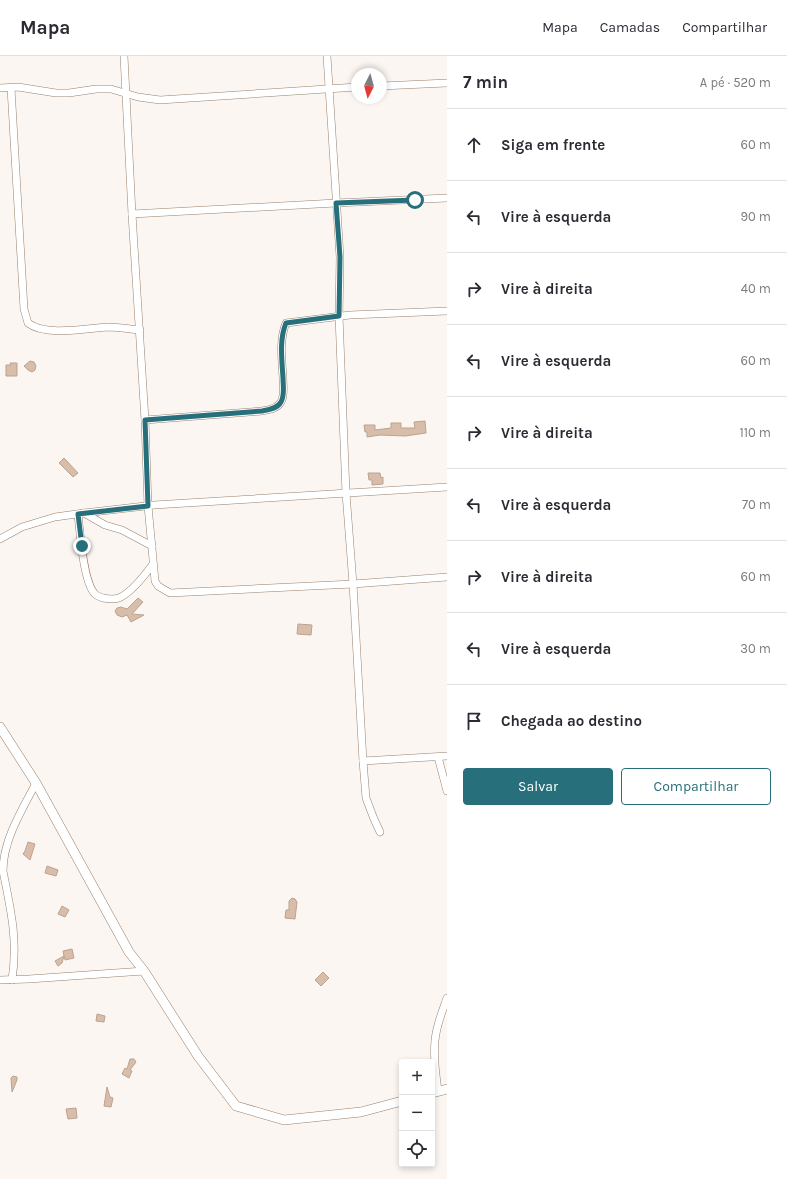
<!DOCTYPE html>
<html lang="pt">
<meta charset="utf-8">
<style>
:root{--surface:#fff;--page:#f2f2f3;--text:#2b2b33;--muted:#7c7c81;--line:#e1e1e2;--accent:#276f7b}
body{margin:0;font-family:Karla,sans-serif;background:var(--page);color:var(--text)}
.controls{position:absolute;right:12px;bottom:12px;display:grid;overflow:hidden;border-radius:4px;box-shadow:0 2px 6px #0003}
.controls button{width:36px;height:36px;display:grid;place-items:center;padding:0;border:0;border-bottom:1px solid var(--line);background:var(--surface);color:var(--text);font:20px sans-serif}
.compass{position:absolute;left:351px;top:12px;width:36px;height:36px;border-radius:50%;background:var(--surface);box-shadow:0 2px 6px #0003;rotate:186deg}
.stop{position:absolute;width:12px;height:12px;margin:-9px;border:3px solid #276f7b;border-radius:50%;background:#fff}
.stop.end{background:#276f7b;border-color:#fff;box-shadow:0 1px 4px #0008}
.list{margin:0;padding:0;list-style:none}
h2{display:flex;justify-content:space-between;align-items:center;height:52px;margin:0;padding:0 16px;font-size:17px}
h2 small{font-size:13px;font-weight:400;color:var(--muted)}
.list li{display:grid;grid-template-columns:26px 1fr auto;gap:12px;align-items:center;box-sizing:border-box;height:72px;padding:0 16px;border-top:1px solid var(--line)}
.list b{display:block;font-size:15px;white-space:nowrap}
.list em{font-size:13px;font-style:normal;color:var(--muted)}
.actions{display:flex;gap:8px;padding:12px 16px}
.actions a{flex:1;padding:9px 0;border:1px solid var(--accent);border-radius:4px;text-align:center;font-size:14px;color:var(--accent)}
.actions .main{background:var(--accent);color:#fff}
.icon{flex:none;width:22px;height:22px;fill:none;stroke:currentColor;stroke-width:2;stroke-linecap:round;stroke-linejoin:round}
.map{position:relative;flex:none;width:447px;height:1123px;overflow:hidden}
header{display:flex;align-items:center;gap:24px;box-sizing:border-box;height:56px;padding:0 20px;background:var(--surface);border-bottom:1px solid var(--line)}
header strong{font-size:19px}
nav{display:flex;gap:22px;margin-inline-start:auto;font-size:14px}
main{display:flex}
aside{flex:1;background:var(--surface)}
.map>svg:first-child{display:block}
.building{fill:#d8beaa;stroke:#bba38e}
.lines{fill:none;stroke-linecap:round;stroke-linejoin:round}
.minor-casing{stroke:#98806d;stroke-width:8}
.tertiary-casing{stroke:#98806d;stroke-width:10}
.minor{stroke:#fff;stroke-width:7}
.tertiary{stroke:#fff;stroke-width:9}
.route{stroke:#276f7b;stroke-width:5}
</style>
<header>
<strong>Mapa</strong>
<nav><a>Mapa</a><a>Camadas</a><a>Compartilhar</a></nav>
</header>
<main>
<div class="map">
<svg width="447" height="1123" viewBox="0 0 447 1123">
<rect width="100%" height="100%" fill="#fcf6f2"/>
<g class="building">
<polygon points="30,305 34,306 36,310 35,314 32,316 28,314 24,310"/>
<polygon points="10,307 17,307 17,320 6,320 6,309 11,309"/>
<polygon points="425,365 426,377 405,380 380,379 367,381 367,376 365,376 364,369 375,369 375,374 391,372 391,367 401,367 401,372 415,372 414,366"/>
<polygon points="64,402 78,417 73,421 59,407"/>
<polygon points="368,417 380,417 381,422 383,421 383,428 372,429 372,424 369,424"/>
<polygon points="138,542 143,546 132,558 144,559 131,566 127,559 122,561 117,559 115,555 117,552 121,551 127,553"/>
<polygon points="298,568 312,569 311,579 297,578"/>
<polygon points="28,786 35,788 30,804 23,798 25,795"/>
<polygon points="47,810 58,814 56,820 45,817"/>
<polygon points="292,842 295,843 297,846 295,863 285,862 286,854 289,854 289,845"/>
<polygon points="62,850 69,854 65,861 58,858"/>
<polygon points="72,893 74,902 65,904 64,900 62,907 58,910 55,905 64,900 63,895"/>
<polygon points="323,916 329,922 321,930 315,924"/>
<polygon points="97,958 105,960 104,966 96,965"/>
<polygon points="130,1003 134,1003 136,1006 130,1014 132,1015 129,1022 122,1018 125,1012 127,1013"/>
<polygon points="13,1020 17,1021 17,1024 12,1036 11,1022"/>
<polygon points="107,1031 110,1041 113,1042 111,1051 104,1050"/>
<polygon points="76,1052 77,1062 68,1063 66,1053"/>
</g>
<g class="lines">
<defs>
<g id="minor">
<polyline points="124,0 132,158 145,364 148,450 155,525 158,530 170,537 353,528 447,521"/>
<polyline points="327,0 340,201 339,260 346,437 353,528 363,705 447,700"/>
<polyline points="381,30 447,27"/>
<polyline points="0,32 18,31 56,37 69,37 96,33 111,33 138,41 160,44 357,31"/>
<path d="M 11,32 L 24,253 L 28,267 C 46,281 87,272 108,271 C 119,271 129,273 140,274"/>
<polyline points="132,158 336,147 447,142"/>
<path d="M 145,364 L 262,355 C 268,354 277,353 281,346 C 285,339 283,330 283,322 C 282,304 279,284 286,267 L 350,259 L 447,255"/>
<polyline points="84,457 105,469 122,474 152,490"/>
<path d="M 78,458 C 80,475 83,526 95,538 C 97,540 100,541 103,542 C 109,543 116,544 121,541 C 132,535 145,519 153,508"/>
<polyline points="0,483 22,471 55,461 84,457 154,449 447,431"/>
<polyline points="438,701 447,735"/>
<polyline points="363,705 366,742 374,763 380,776"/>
<polyline points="0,924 29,923 144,915"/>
<path d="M 12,924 C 18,884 11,855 3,815 C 3,784 22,754 36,727"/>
<path d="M 438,1035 C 436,1019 433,1001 435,985 C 436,970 442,956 447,942"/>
</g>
<g id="tertiary">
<polyline points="0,671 36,727 129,896 144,915 198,1000 236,1050 284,1064 361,1056 402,1045"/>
<polyline points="432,1037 447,1033"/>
</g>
</defs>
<use href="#minor" class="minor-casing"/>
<use href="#tertiary" class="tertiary-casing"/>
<use href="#minor" class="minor"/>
<use href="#tertiary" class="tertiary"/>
</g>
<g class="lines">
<path class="route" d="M 82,490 L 78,458 L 148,450 L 145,364 L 262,355 C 268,354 277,353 281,346 C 285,339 283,330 283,322 C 282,304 279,284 286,267 L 339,260 L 340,201 L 336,147 L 415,144"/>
</g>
</svg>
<div class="controls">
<button>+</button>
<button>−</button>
<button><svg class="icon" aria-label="locate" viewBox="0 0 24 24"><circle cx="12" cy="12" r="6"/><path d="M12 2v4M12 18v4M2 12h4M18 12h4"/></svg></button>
</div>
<svg class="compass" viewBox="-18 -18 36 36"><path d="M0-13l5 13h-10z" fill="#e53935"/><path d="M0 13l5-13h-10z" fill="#7c7c81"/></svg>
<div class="stop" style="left:415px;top:144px"></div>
<div class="stop end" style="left:82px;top:490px"></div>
</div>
<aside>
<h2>7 min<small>A pé · 520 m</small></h2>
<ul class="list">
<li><svg class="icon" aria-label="ahead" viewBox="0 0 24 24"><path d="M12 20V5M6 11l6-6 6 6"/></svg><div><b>Siga em frente</b></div><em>60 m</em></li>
<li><svg class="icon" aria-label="left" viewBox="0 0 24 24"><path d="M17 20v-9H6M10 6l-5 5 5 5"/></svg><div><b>Vire à esquerda</b></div><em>90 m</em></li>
<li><svg class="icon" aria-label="right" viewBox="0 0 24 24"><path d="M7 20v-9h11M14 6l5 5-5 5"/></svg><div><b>Vire à direita</b></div><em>40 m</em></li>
<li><svg class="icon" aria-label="left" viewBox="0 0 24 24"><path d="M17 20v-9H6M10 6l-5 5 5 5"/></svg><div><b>Vire à esquerda</b></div><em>60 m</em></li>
<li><svg class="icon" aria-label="right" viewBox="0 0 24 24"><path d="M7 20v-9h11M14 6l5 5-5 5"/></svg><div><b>Vire à direita</b></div><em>110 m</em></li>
<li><svg class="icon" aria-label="left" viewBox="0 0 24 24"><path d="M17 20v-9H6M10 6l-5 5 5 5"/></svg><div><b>Vire à esquerda</b></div><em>70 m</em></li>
<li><svg class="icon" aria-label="right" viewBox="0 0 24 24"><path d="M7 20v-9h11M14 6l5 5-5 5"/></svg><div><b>Vire à direita</b></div><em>60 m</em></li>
<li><svg class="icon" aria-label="left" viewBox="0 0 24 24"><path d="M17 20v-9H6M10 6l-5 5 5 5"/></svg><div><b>Vire à esquerda</b></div><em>30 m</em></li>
<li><svg class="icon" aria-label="arrive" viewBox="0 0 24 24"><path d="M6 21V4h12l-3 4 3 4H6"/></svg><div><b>Chegada ao destino</b></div></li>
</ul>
<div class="actions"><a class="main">Salvar</a><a>Compartilhar</a></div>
</aside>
</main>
